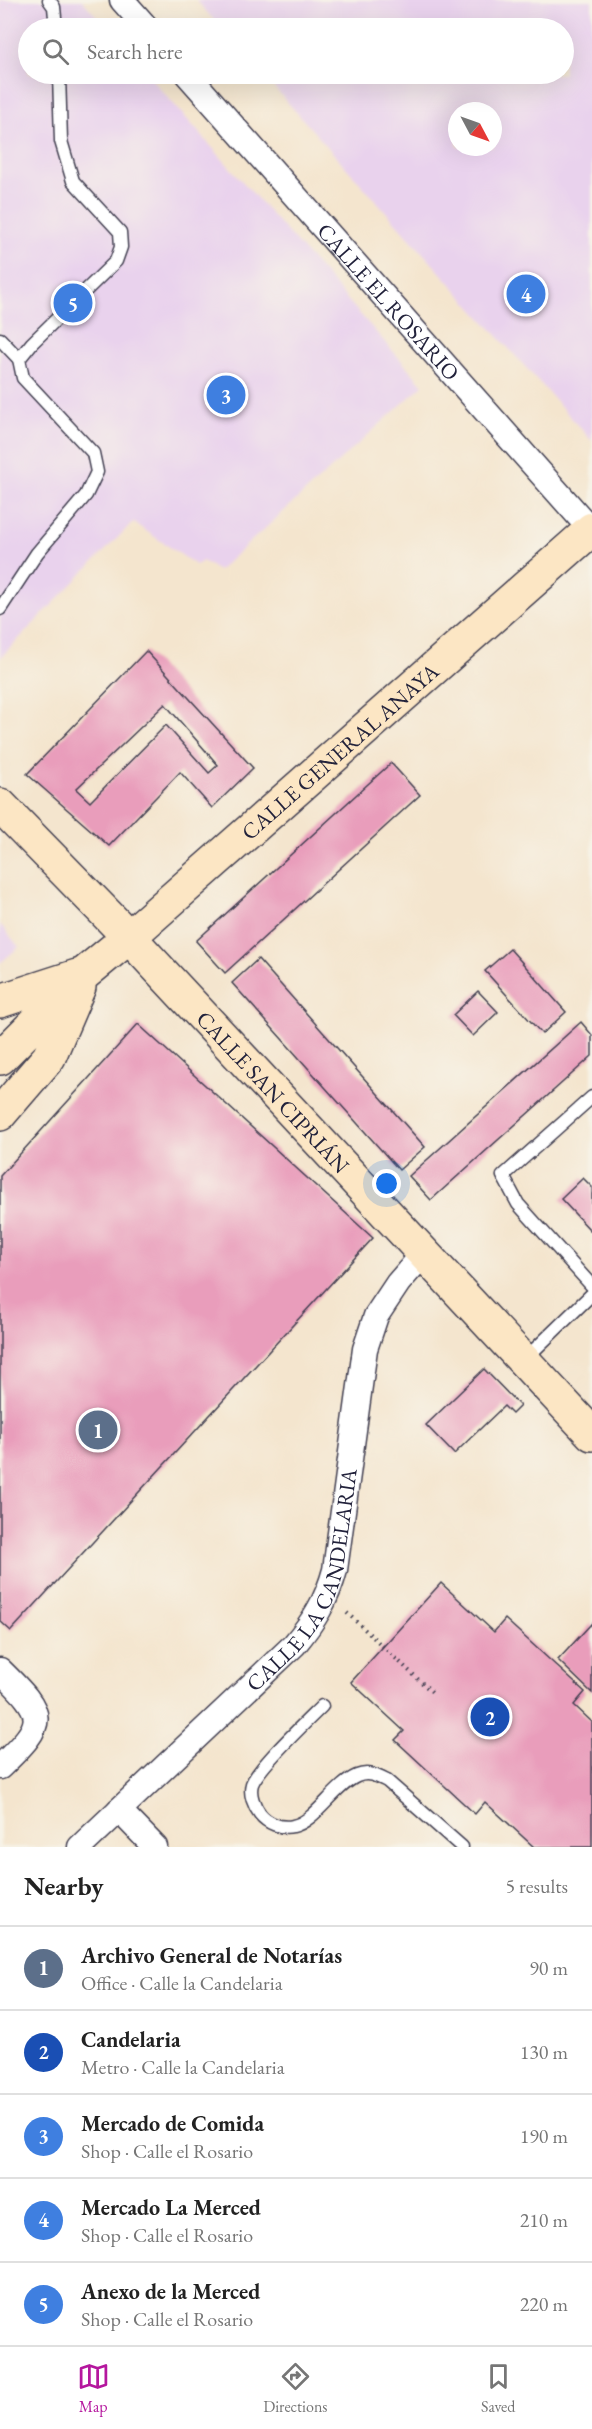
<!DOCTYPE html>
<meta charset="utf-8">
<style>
:root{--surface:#fff;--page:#f6f6f6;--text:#222;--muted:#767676;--line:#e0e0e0;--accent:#b5179e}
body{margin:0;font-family:"EB Garamond",serif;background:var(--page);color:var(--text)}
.compass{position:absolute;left:448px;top:102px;width:54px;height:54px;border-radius:50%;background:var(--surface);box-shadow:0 6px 24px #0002;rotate:131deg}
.you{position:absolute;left:387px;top:1184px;width:21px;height:21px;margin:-15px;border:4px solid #fff;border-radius:50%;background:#1a73e8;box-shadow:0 0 0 9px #1a73e833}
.badge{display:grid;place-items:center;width:39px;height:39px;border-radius:50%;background:var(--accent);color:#fff;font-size:20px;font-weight:700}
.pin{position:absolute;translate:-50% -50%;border:3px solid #fff;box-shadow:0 2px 6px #0006}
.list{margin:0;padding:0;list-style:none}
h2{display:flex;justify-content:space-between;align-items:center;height:78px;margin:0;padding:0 24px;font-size:26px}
h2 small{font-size:20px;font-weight:400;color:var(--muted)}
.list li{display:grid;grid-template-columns:39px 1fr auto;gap:18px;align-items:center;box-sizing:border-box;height:84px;padding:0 24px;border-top:2px solid var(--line)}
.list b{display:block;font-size:22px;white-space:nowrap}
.list p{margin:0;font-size:20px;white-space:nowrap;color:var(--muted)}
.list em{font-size:20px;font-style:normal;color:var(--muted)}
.icon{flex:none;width:33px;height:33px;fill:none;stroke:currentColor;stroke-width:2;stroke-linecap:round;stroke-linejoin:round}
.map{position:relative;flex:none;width:592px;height:1847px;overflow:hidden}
.search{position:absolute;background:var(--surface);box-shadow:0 6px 24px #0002;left:18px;right:18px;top:18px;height:66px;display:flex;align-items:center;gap:15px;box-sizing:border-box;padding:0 21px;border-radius:33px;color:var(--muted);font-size:22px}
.sheet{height:498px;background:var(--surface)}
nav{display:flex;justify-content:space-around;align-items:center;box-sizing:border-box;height:84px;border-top:2px solid var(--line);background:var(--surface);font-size:16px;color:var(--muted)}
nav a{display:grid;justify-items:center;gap:3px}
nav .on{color:var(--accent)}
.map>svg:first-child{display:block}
.built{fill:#e9d2ed;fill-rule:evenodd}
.building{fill:#e99dbb;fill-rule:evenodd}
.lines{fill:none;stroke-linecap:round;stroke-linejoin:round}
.lane-casing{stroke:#423f51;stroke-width:15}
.street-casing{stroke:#423f51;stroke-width:27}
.secondary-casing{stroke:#423f51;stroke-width:36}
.path{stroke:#423f51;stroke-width:4;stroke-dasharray:1.5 4.5;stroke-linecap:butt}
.lane{stroke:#fff;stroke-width:12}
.street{stroke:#fff;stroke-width:24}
.secondary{stroke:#fce6c4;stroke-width:33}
.labels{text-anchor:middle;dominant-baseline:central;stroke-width:4.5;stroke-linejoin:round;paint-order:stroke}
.street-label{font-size:22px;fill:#22223b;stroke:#f7f3e8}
</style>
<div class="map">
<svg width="592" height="1847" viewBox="0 0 592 1847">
<rect width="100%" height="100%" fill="#f7f3e8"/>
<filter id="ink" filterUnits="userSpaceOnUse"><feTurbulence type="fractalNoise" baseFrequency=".0167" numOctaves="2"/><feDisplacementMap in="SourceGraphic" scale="12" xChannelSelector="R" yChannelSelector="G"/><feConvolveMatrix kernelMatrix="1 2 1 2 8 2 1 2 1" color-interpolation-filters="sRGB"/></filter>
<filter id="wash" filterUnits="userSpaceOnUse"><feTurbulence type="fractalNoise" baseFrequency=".008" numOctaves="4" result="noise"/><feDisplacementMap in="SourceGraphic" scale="24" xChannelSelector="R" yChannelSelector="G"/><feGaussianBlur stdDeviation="1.35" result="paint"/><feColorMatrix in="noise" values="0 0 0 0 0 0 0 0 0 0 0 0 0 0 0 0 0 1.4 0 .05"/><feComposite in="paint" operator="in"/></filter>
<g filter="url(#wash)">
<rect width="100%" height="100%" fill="#f4e5ce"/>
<g class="built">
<polygon points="0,0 82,0 107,28 28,28 28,74 147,74 423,385 218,571 203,561 196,565 133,522 0,658"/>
<path d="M 196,0 L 592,0 L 592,441 L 262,74 L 564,74 L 564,28 L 221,28 ZM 457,111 L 493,111 L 493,147 L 457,147 Z"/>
<polygon points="0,924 19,947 0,963"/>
</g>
<g id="blocks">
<g class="building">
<path d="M 146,651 L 253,768 L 212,808 L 180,772 L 109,846 L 27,774 ZM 165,704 L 218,765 L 209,773 L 166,725 L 90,802 L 76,789 Z"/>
<polygon points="391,763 420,795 225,973 196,941"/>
<polygon points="510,949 566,1012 542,1034 485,971"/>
<polygon points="258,959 425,1147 399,1170 232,983"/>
<polygon points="478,991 498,1012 473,1036 453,1015"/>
<polygon points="581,1022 592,1035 592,1056 431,1200 409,1176"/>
<polygon points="138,1024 373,1238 11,1631 0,1621 0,1176"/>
<polygon points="583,1178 592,1187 592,1232 561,1199"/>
<polygon points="484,1369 520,1406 512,1414 504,1406 454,1454 426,1425"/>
<polygon points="441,1583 494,1632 505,1619 585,1692 574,1705 592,1722 592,1847 534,1847 485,1802 475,1814 395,1740 404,1731 351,1682"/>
<polygon points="592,1623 592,1693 558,1660"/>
</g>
</g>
</g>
<g filter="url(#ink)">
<use href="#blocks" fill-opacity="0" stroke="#423f51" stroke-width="1.5"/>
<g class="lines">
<defs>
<g id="lane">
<polyline points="49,0 54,7 56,28"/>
<polyline points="0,339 19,359"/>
<polyline points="0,609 37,553 86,495 97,472 93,453 23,378 19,359 32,343 116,261 121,247 120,232 73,181 61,141 59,74"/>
<polyline points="592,1097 503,1176 518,1204 592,1286"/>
<polyline points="524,1360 592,1294"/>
<path d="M 322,1706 C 306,1722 259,1766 252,1784 C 249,1794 254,1806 260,1814 C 267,1823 281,1829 293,1826 C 315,1822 334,1786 357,1776 C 368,1771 377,1776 387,1781 L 462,1847"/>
</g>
<g id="street">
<polyline points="122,0 147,28"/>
<path id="s1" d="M 187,74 L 592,531"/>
<path d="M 0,1670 C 47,1716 48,1721 0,1767"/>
<polyline points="119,1810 155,1847"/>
<path id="s2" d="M 80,1847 L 294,1645 C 314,1621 327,1600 335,1570 L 365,1349 L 376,1316 L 398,1283 L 424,1253"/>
</g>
<g id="secondary">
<path id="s3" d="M 0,805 L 129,937 L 592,1434"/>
<polyline points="0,1001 77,976"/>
<path id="s4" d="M 0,1058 L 84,974 L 129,937 L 592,529"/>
<polyline points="0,1114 49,1057 79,987"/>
</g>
</defs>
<use href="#lane" class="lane-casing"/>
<use href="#street" class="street-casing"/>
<use href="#secondary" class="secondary-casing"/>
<polyline class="path" points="347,1613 432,1692"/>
<use href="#lane" class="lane"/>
<use href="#street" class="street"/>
<use href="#secondary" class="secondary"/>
</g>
</g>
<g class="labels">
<g class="street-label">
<text stroke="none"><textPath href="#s1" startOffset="304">CALLE EL ROSARIO</textPath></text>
<text stroke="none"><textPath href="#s4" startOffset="458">CALLE GENERAL ANAYA</textPath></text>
<text stroke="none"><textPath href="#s3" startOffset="396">CALLE SAN CIPRIÁN</textPath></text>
<text stroke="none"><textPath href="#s2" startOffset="358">CALLE LA CANDELARIA</textPath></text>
</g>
</g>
</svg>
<svg class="compass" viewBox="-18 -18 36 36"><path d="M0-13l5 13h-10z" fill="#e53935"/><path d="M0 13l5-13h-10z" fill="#767676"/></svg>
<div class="you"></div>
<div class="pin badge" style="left:98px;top:1430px;background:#5c6f8a">1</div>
<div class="pin badge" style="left:490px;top:1717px;background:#1a4fb4">2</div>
<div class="pin badge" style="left:226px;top:395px;background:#3f7fe0">3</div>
<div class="pin badge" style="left:526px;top:294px;background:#3f7fe0">4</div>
<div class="pin badge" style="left:73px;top:303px;background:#3f7fe0">5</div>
<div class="search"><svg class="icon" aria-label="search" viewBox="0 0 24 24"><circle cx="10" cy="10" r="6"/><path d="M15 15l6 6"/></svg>Search here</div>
</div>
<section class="sheet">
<h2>Nearby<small>5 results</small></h2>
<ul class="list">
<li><span class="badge" style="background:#5c6f8a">1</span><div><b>Archivo General de Notarías</b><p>Office · Calle la Candelaria</p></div><em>90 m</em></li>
<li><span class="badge" style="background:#1a4fb4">2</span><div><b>Candelaria</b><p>Metro · Calle la Candelaria</p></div><em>130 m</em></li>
<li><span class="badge" style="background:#3f7fe0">3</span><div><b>Mercado de Comida</b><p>Shop · Calle el Rosario</p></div><em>190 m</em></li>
<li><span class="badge" style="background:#3f7fe0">4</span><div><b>Mercado La Merced</b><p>Shop · Calle el Rosario</p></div><em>210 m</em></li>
<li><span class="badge" style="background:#3f7fe0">5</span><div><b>Anexo de la Merced</b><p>Shop · Calle el Rosario</p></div><em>220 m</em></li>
</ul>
</section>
<nav>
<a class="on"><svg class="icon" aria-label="map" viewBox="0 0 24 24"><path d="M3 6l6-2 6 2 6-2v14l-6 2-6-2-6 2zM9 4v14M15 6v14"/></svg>Map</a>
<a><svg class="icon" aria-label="directions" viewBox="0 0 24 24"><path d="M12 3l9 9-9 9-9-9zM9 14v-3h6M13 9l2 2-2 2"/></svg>Directions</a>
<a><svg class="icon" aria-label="saved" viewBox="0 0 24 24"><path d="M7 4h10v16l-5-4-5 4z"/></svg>Saved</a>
</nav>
